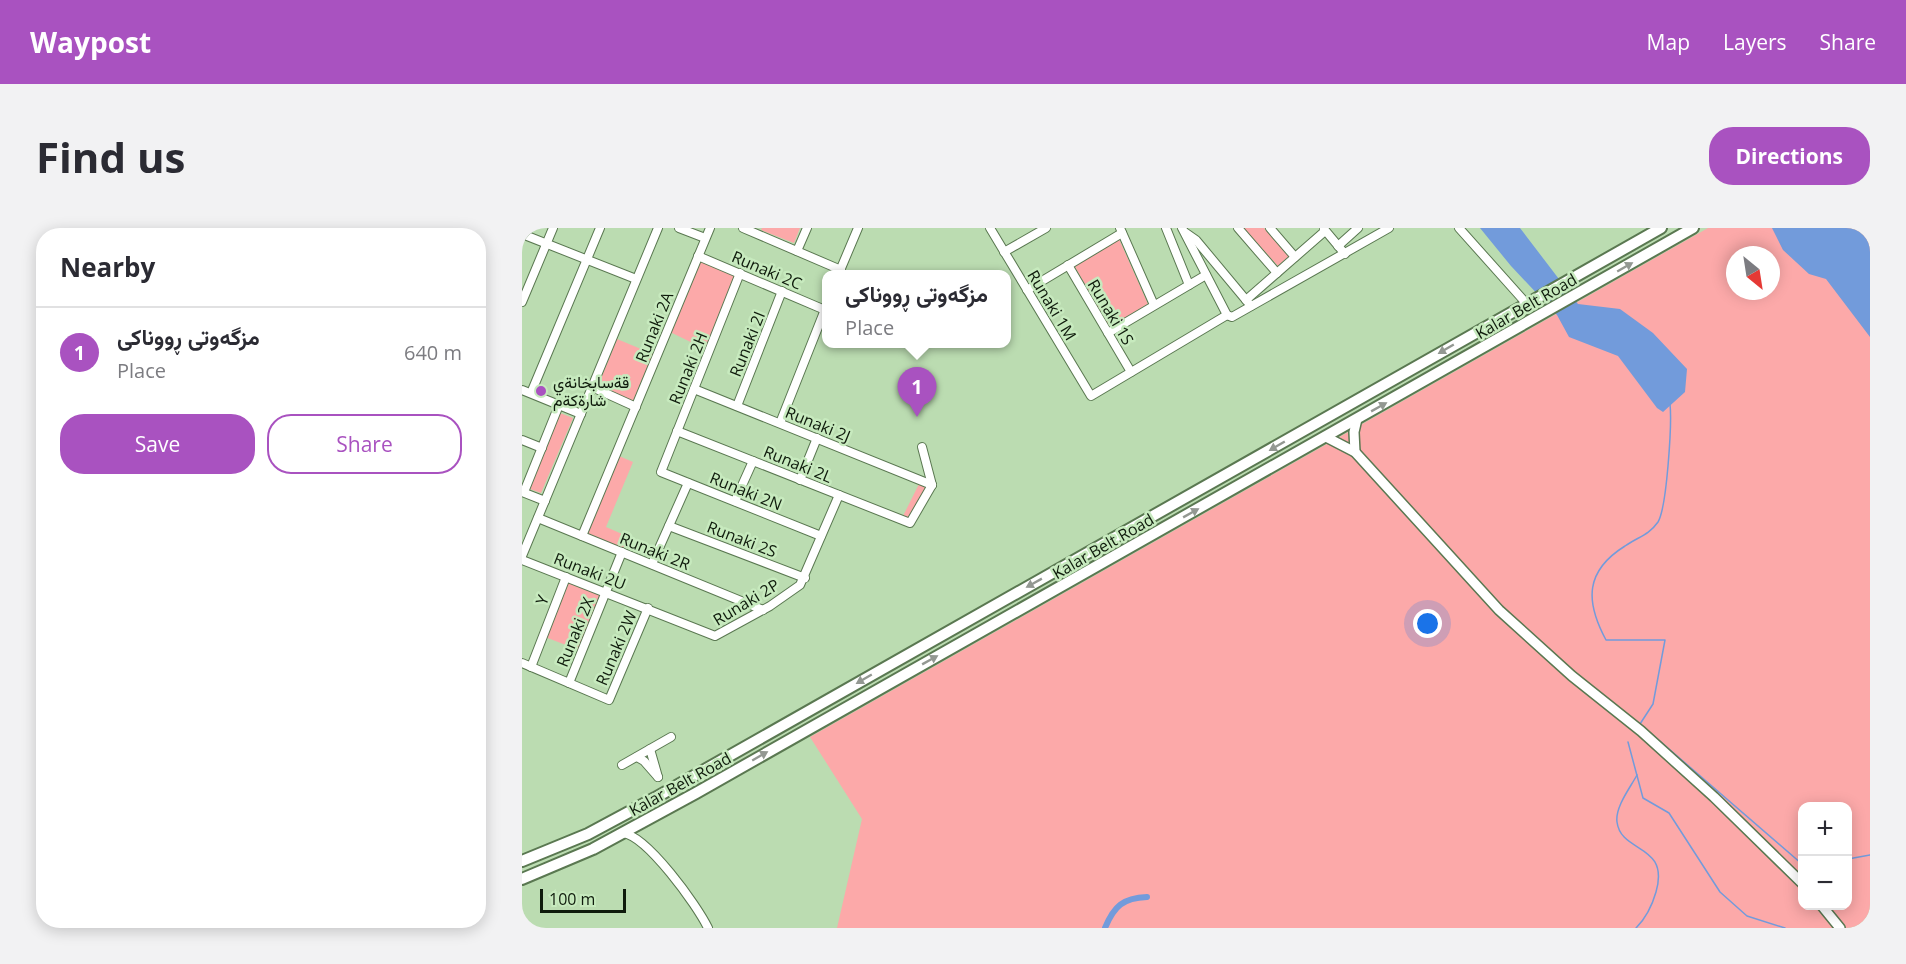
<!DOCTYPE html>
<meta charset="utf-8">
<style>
:root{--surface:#fff;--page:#f2f2f3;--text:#2b2b33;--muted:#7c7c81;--line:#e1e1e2;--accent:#a952c0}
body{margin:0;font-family:"Open Sans",Vazirmatn,sans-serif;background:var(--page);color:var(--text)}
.controls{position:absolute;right:18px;bottom:18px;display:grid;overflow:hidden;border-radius:12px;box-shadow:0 3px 15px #0003}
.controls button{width:54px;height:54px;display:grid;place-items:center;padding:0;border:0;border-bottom:2px solid var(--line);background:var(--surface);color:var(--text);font:30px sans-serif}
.compass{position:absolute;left:1204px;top:18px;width:54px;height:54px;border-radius:50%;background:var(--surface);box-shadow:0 3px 15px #0003;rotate:150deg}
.scale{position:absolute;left:18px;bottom:15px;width:86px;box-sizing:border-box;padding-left:6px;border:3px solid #0f1b0c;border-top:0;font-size:16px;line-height:21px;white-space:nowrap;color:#0f1b0c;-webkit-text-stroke:4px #c7eabe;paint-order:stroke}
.you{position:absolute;left:906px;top:396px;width:21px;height:21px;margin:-15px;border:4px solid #fff;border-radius:50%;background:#1a73e8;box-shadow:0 0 0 9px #1a73e833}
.badge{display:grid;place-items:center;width:39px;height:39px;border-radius:50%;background:var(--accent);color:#fff;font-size:20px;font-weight:700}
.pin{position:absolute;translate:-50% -50px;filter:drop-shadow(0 2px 3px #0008)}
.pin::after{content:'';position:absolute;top:32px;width:21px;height:18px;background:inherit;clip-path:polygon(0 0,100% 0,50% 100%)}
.popup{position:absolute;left:300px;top:42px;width:189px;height:78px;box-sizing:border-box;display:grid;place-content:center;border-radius:12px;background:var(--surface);filter:drop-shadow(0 2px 4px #0005);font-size:20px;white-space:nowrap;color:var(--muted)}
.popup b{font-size:22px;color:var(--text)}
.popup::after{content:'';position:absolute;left:50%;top:100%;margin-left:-12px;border:12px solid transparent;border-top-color:var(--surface)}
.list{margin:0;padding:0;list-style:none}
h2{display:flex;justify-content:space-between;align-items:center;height:78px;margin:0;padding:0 24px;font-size:26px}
h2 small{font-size:20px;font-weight:400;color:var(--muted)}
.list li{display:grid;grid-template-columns:39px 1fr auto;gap:18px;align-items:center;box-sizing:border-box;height:90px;padding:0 24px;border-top:2px solid var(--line)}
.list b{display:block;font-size:22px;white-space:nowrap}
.list p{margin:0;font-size:20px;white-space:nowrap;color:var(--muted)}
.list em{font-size:20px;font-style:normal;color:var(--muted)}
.actions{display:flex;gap:12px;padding:18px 24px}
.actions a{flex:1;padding:14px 0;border:2px solid var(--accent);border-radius:24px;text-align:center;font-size:21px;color:var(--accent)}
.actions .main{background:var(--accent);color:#fff}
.map{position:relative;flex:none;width:1348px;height:700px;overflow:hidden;border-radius:24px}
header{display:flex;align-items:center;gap:36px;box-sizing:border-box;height:84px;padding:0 30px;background:var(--accent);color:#fff}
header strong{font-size:28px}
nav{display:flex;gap:33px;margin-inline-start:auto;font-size:21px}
.intro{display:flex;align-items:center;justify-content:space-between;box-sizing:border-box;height:144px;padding:0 36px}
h1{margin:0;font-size:42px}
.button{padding:15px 27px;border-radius:24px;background:var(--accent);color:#fff;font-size:21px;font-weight:700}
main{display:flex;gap:36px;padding:0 36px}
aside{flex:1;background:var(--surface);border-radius:24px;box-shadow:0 3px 15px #0003}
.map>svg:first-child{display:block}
.green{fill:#fca9a9;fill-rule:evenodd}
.water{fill:#729bdb}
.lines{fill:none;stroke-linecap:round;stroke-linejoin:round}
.stream{stroke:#729bdb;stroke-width:1.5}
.canal{stroke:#729bdb;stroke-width:6}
.minor-casing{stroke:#5a7851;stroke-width:10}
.major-casing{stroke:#5a7851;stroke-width:12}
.highway-casing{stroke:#5a7851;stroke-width:14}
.minor{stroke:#fff;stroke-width:8}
.major{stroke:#fff;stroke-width:9}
.highway{stroke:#fff;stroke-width:10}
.oneway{fill:#939892}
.poi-dot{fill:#a952c0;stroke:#c7eabe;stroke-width:2}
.labels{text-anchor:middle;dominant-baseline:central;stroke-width:5;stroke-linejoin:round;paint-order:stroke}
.street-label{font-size:16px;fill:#0f1b0c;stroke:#c7eabe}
.poi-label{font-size:16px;fill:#0f1b0c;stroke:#c7eabe;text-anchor:start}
</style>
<header>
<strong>Waypost</strong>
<nav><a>Map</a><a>Layers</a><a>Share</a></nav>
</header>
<div class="intro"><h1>Find us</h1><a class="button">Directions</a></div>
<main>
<aside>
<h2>Nearby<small></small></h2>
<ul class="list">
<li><span class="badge">1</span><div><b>مزگەوتی ڕووناکی</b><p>Place</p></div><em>640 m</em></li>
</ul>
<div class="actions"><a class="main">Save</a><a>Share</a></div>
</aside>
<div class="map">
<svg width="1348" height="700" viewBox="0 0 1348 700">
<rect width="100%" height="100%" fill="#bbdcb1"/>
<g class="green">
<polygon points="240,0 278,0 272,15 239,2"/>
<polygon points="721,0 742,0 767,28 756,38"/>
<path d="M 1186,0 L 1348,0 L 1348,700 L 315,700 L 340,591 L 288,509 ZM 1213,27 L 1249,27 L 1249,63 L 1213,63 ZM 1280,578 L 1326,578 L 1326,678 L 1280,678 Z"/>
<polygon points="597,11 626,76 587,99 552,37"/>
<polygon points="178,33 214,47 183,121 148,104"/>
<polygon points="95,111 131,126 111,173 76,158"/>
<polygon points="38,185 51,190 19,265 8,261"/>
<polygon points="97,228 111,234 84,299 107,309 102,321 64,306"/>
<polygon points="397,256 404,260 388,290 381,288"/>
<polygon points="46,352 80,365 57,422 23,409"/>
</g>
<g class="water">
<polygon points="958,0 998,0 1056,76 1098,81 1131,105 1165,141 1163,164 1141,184 1135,180 1096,128 1047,109 1035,87 989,38"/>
<polygon points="1250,0 1348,0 1348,109 1304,51 1287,46 1261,22"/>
</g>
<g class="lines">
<g class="stream">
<path d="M 1148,176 C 1150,195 1145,279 1136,294 C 1127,307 1116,309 1103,318 C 1063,343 1063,373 1084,412 L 1143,412 L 1131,476 L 1118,496 L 1280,636"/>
<polyline points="1106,514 1121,570 1147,585 1198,664 1225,688 1263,700"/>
<polyline points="1326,631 1348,627"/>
<path d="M 1114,700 C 1124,690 1130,678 1134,664 C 1148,615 1099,626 1095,594 C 1093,579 1108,560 1115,547"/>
</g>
<path class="canal" d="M 583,700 C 592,678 601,670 625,669"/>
<defs>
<g id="minor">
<polyline points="157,0 183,10"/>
<polyline points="221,0 319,42"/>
<polyline points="468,0 569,168 705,87"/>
<polyline points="598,0 632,77"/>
<polyline points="644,0 667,57"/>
<polyline points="660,0 705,87 710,89 867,0"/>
<polyline points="716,0 755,45"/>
<polyline points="748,0 773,29"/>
<polyline points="937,0 1004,75"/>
<polyline points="802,1 823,26"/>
<polyline points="664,5 674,12 729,78"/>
<polyline points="0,6 114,51"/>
<polyline points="816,18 836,0"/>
<polyline points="275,23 285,0"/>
<polyline points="482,24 524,0"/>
<polyline points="176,28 303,82"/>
<polyline points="546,37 609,144"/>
<polyline points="218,45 139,244 299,308"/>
<polyline points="317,45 336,0"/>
<polyline points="505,62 600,5"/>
<polyline points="724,72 803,3"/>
<polyline points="0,74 31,0"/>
<polyline points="586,105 684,47"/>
<polyline points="70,159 114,179"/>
<polyline points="172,161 410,257"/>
<polyline points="0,162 59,186"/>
<polyline points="9,165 78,0"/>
<polyline points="215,178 260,63"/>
<polyline points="258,195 304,79"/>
<polyline points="155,203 388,295 410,257"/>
<polyline points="0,212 20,220"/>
<polyline points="400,219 410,257"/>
<polyline points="278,252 295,210"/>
<polyline points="0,264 23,273"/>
<polyline points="2,264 37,177"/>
<polyline points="213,273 231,233"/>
<polyline points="16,290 241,382"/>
<polyline points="147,298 283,350"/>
<polyline points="60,308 188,0"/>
<polyline points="0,328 136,0"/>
<polyline points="0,332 193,408 248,378 278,357 317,267"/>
<polyline points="130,336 166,255"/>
<polyline points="0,435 87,472 126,380"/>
<polyline points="9,439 44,349"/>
<polyline points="47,455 100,324"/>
<polyline points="128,521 136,549"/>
<polyline points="115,529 122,533 136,549"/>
<polyline points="100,537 149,509"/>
<path d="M 101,605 C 125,608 175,677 186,700"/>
</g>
<g id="major">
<polyline points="804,209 833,224 977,382 1050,448 1119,503 1192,569 1280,655"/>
<polyline points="833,224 832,204 835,191"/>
<polyline points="1300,678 1318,700"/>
</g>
<g id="highway">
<polyline points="0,633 66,606 133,570 1139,0"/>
<polyline points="0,651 71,621 174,565 1171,0"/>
</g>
</defs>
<use href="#minor" class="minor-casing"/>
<use href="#major" class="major-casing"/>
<use href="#highway" class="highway-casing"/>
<use href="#minor" class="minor"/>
<use href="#major" class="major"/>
<use href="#highway" class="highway"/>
</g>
<defs><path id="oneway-solid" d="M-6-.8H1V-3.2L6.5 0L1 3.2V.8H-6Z" transform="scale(1.5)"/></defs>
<g class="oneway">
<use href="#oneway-solid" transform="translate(1103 39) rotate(-30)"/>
<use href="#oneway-solid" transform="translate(924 121) rotate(150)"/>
<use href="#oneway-solid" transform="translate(857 179) rotate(-29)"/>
<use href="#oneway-solid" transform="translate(755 218) rotate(150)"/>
<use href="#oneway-solid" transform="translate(669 285) rotate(-29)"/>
<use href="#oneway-solid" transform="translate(512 355) rotate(151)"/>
<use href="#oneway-solid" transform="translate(408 432) rotate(-29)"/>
<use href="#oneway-solid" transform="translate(342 451) rotate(150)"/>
<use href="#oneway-solid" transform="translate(238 528) rotate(-30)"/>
</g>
<circle class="poi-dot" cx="19" cy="163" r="6"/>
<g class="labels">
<g class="street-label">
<text transform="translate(245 42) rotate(23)">Runaki 2C</text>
<text transform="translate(530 77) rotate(59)">Runaki 1M</text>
<text transform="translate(1004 78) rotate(-30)">Kalar Belt Road</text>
<text transform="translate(589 84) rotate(59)">Runaki 1S</text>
<text transform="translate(132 99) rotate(-68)">Runaki 2A</text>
<text transform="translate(225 116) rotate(-68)">Runaki 2I</text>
<text transform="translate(166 140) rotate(-68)">Runaki 2H</text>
<text transform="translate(296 196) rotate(22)">Runaki 2J</text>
<text transform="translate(276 236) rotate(22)">Runaki 2L</text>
<text transform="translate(224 263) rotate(22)">Runaki 2N</text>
<text transform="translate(220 311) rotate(21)">Runaki 2S</text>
<text transform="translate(581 318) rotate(-30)">Kalar Belt Road</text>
<text transform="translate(133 323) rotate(22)">Runaki 2R</text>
<text transform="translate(68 343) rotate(21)">Runaki 2U</text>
<text transform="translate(20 372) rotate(-69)">Y</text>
<text transform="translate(224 374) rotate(-31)">Runaki 2P</text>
<text transform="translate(53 404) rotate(-68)">Runaki 2X</text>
<text transform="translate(94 420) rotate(-67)">Runaki 2W</text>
<text transform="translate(158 556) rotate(-29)">Kalar Belt Road</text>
</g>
<g class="poi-label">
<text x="31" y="154">قةسابخانةي<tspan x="31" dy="18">شارةكةم</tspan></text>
</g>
</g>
</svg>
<div class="controls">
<button>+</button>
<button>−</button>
</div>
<svg class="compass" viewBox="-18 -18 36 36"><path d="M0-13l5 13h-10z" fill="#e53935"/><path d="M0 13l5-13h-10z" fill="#7c7c81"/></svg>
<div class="scale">100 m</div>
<div class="you"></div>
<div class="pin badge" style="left:395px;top:189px">1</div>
<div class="popup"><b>مزگەوتی ڕووناکی</b>Place</div>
</div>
</main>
